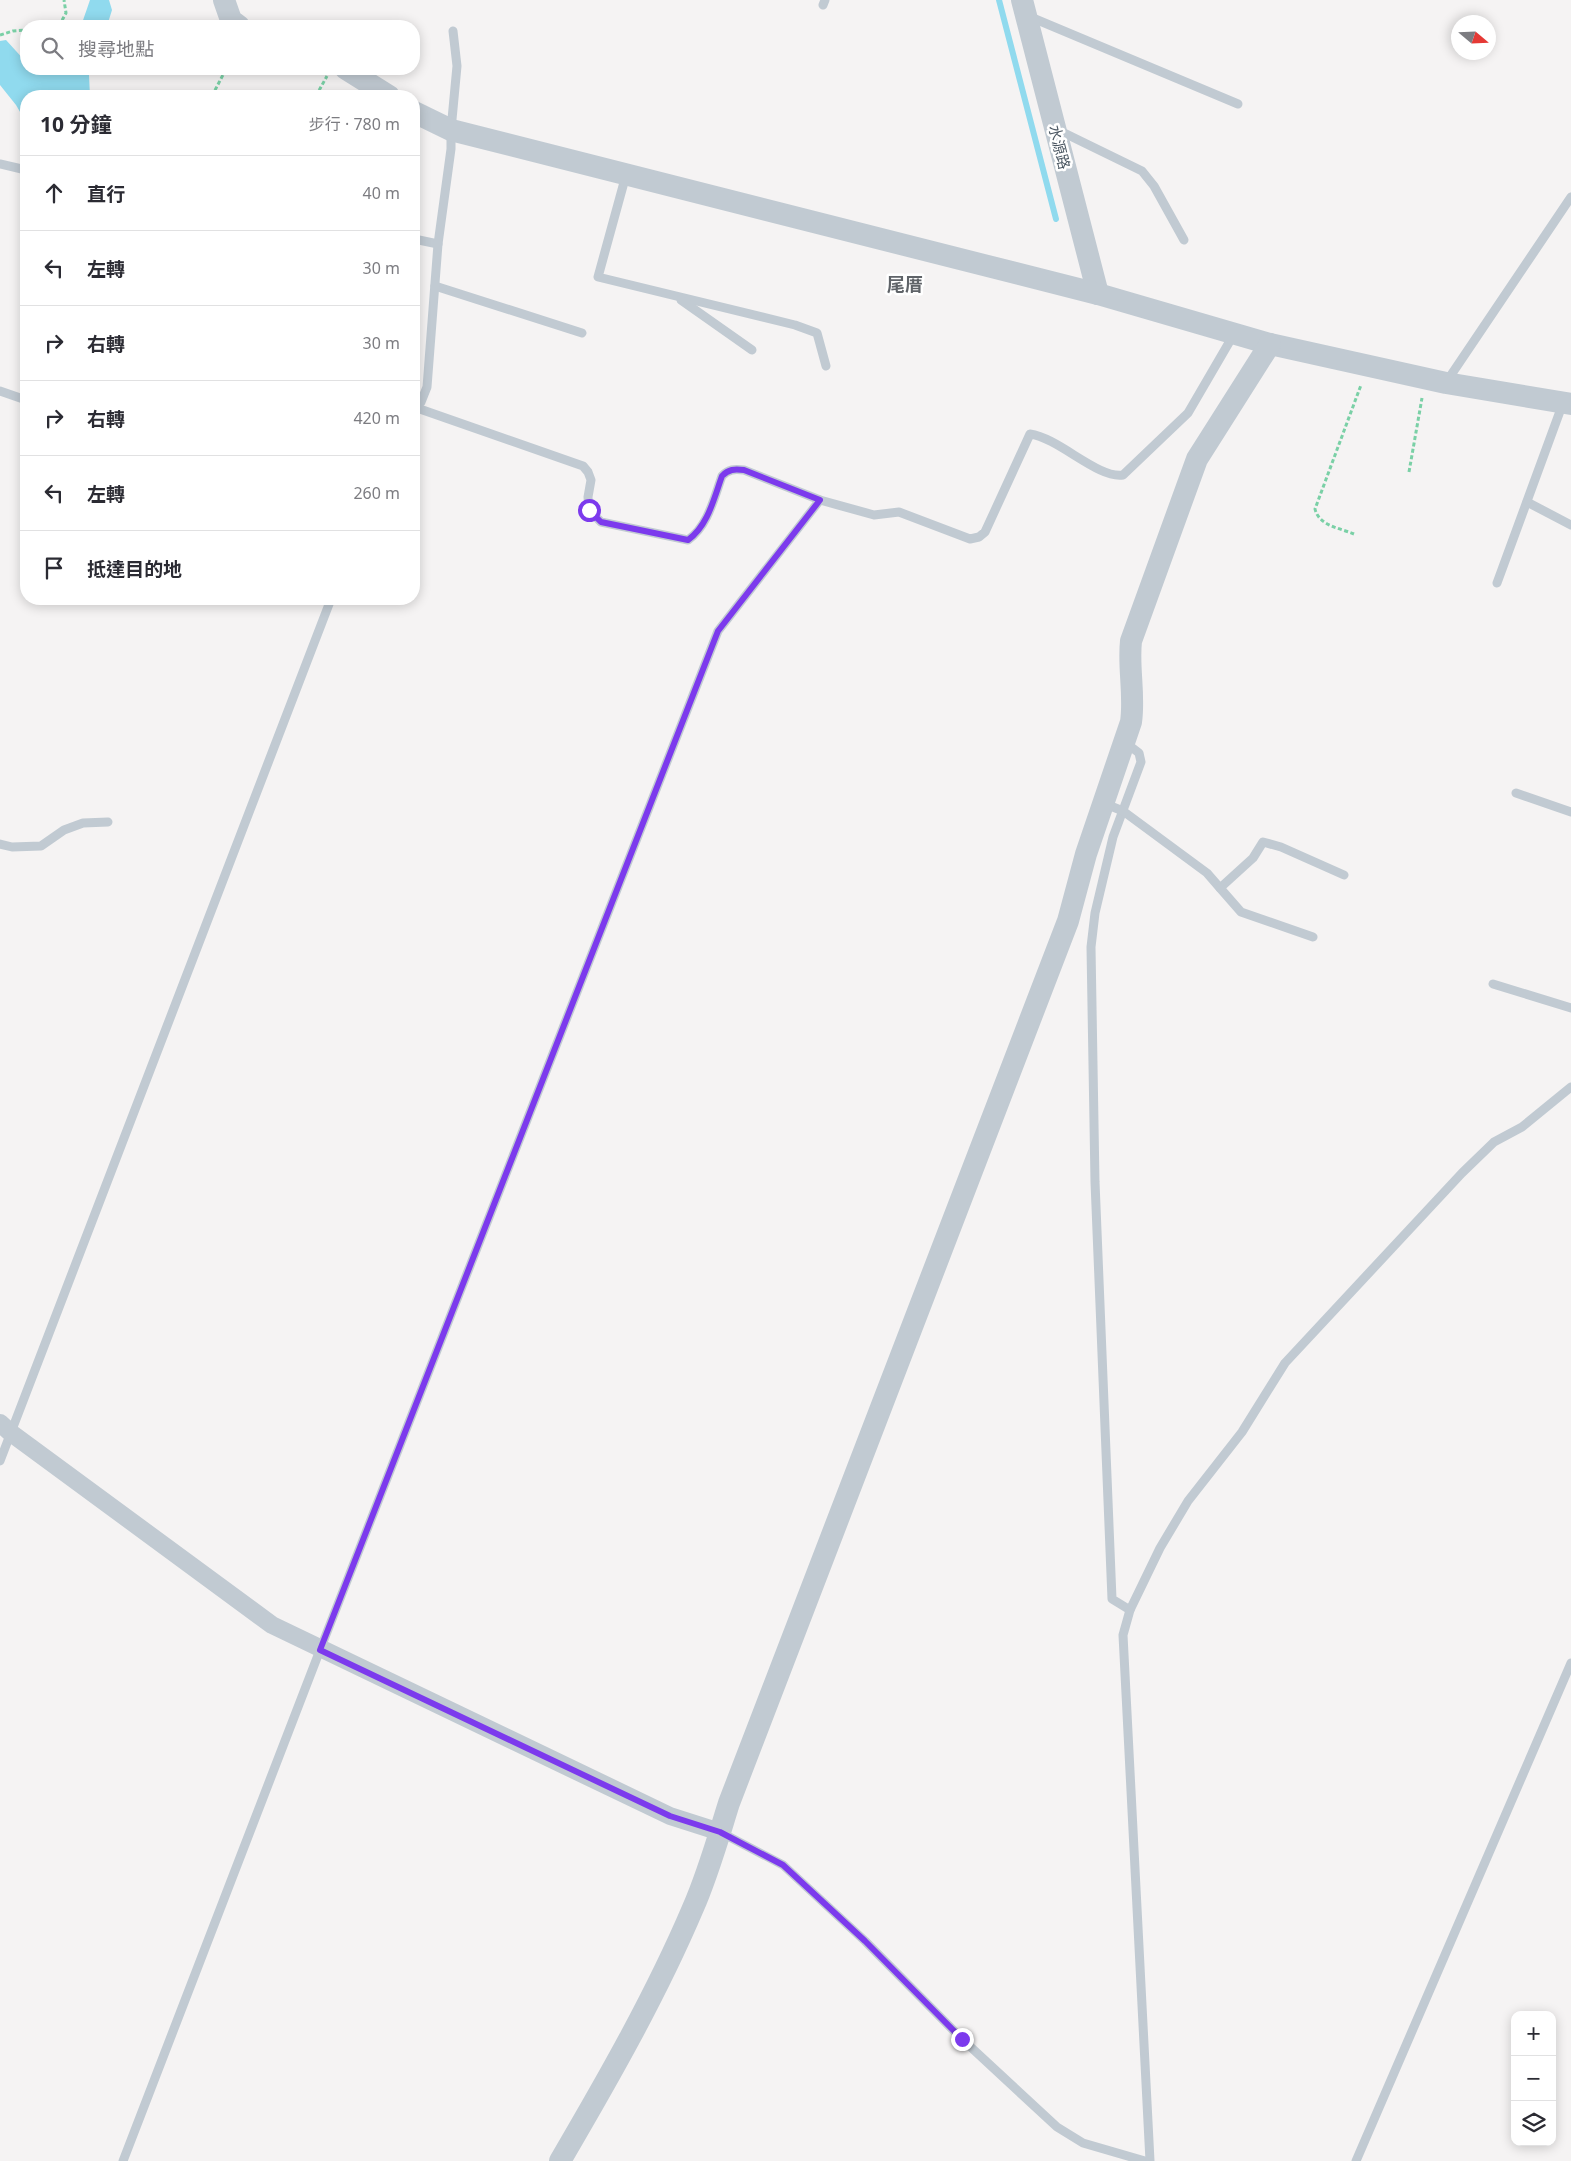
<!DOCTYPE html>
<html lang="zh-TW">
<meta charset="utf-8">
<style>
:root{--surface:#fff;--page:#f2f2f3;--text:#2b2b33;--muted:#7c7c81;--line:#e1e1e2}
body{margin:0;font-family:"Noto Sans","Noto Sans TC",sans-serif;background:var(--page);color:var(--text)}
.controls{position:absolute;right:15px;bottom:15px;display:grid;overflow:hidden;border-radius:10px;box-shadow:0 2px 12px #0003}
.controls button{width:45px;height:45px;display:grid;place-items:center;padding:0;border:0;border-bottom:1px solid var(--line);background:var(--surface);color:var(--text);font:25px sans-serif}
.compass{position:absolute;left:1451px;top:15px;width:45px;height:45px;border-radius:50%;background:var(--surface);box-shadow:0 2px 12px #0003;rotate:109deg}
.stop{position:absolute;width:15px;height:15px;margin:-11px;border:4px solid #7c3aed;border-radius:50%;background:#fff}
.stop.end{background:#7c3aed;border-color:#fff;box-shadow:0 1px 5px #0008}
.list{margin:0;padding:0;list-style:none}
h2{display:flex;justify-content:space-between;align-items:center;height:65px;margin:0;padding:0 20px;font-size:21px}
h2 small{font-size:16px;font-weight:400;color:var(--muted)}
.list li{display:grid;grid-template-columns:32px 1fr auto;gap:15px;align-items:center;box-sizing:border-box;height:75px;padding:0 20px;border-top:1px solid var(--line)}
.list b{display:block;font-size:19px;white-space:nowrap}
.list em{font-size:16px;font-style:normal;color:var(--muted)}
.icon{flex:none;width:28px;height:28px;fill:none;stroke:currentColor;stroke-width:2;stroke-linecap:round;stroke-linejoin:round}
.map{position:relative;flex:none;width:1571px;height:2161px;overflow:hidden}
.search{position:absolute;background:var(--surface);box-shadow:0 2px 12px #0003;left:20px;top:20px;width:400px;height:55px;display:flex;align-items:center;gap:12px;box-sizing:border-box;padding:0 18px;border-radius:20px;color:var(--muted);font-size:19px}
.panel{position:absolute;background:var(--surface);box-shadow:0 2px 12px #0003;left:20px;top:90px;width:400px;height:515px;border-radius:20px}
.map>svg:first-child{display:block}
.water{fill:#90daee}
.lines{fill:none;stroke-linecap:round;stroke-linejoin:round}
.stream{stroke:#90daee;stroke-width:6}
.path{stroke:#7ad0a6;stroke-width:3;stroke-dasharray:4 2.5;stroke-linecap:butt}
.service{stroke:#c1cad2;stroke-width:9}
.minor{stroke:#c1cad2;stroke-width:18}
.tertiary{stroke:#c1cad2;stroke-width:22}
.route{stroke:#7c3aed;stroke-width:6}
.labels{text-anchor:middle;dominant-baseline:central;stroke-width:5;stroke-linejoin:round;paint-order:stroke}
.street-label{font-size:15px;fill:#4a5661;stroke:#fff}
.quarter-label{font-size:18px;font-weight:bold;fill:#5f6368;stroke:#fff}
</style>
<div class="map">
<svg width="1571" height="2161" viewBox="0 0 1571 2161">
<rect width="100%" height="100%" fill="#f5f3f3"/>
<g class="water">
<polygon points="90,0 109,0 112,10 107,26 81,26"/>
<polygon points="6,40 26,62 26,69 59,70 91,69 89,75 90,96 26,96 26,117 23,117 16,105 0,85 0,41"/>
</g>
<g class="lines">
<polyline class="stream" points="999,0 1056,219"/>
<g class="path">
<polyline points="59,26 66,13 64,0"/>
<polyline points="0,35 13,31 26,30"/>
<polyline points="212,96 226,69"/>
<polyline points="316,96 327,76"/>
<polyline points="1409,472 1422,398"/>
<path d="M 1354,534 C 1340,528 1319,526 1315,509 L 1361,385"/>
</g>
<g class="service">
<polyline points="823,5 825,0"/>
<polyline points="1028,16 1238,104"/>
<polyline points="1060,131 1142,171 1154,186 1184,240"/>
<polyline points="0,164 26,170"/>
<polyline points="626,175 598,277 795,325 817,333 826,366"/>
<polyline points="414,239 438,244"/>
<polyline points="435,286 582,333"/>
<polyline points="681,300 752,350"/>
<polyline points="1447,381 1571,197"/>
<polyline points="0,391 26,400"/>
<polyline points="414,408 421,402 427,387 438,244 451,149 451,130 457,66 453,31"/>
<path d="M 417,408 L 583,466 L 588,472 L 591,480 L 588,497 L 589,510 L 601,522 L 688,540 C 708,526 714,498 722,476 C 729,469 734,469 744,470 L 820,500 L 874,515 L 899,512 L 970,539 L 979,537 L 985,532 L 1030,434 C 1059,438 1098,479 1123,475 L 1188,413 L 1234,334"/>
<polyline points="1527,502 1571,525"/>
<polyline points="1497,583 1563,403"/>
<polyline points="1126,743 1139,753 1141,762 1113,837 1095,913 1091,947 1095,1182 1112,1599 1130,1610"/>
<polyline points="1516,793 1571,812"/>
<polyline points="1103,803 1123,811 1207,873 1220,888 1253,858 1263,842 1281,847 1344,875"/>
<polyline points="0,844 12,847 41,846 64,830 83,823 108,822"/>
<polyline points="1220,888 1241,912 1313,937"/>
<polyline points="1493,984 1571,1008"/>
<polyline points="0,1461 331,599"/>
<polyline points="720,1832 783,1865 865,1941 962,2039 1057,2127 1083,2143 1145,2161"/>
<polyline points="123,2161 320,1650 718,631 820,500"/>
<polyline points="1150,2161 1123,1635 1130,1610 1160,1548 1188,1501 1242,1432 1285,1363 1462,1173 1494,1142 1522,1127 1571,1087"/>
<polyline points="1356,2161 1571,1663"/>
</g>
<polyline class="minor" points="0,1423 11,1433 272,1625 670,1816 720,1832"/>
<g class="tertiary">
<polyline points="224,0 231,20 239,26"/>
<polyline points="1022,0 1098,294"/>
<polyline points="346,69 389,96"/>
<polyline points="414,112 451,130 1098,294 1270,344 1446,383 1571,404"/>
<path d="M 560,2161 C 608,2079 656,1995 693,1908 C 708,1874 718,1838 729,1803 L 1068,921 L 1086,854 L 1131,722 C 1135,695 1128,668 1131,641 L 1197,459 L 1270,344"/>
</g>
</g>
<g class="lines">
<path class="route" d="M 589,510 L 601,522 L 688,540 C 708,526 714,498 722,476 C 729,469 734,469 744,470 L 820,500 L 718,631 L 320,1650 L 670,1816 L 720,1832 L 783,1865 L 865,1941 L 962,2039"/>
</g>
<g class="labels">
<g class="street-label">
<text transform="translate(1060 147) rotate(76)">水源路</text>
</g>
<g class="quarter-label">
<text x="905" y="284">尾厝</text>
</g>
</g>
</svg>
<div class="controls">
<button>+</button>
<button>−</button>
<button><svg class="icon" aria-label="layers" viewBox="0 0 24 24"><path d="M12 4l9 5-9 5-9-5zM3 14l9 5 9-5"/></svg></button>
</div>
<svg class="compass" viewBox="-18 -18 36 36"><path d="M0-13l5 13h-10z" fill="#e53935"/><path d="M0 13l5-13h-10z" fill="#7c7c81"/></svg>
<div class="stop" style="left:589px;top:510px"></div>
<div class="stop end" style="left:962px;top:2039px"></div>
<div class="search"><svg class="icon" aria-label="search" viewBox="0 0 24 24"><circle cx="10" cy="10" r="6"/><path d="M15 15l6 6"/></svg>搜尋地點</div>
<section class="panel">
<h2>10 分鐘<small>步行 · 780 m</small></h2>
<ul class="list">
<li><svg class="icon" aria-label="ahead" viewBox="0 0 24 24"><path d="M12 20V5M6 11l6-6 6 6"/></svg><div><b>直行</b></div><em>40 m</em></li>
<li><svg class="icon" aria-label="left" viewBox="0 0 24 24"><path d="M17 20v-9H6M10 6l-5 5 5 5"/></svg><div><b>左轉</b></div><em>30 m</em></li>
<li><svg class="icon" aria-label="right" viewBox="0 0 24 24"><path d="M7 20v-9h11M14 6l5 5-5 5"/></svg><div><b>右轉</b></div><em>30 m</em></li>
<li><svg class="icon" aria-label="right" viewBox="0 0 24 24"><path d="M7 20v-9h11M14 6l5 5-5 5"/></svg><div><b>右轉</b></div><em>420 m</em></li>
<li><svg class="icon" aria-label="left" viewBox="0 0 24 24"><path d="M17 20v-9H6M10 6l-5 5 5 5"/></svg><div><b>左轉</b></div><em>260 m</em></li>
<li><svg class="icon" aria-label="arrive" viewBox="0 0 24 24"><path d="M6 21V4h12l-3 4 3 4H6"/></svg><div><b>抵達目的地</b></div></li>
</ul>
</section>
</div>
